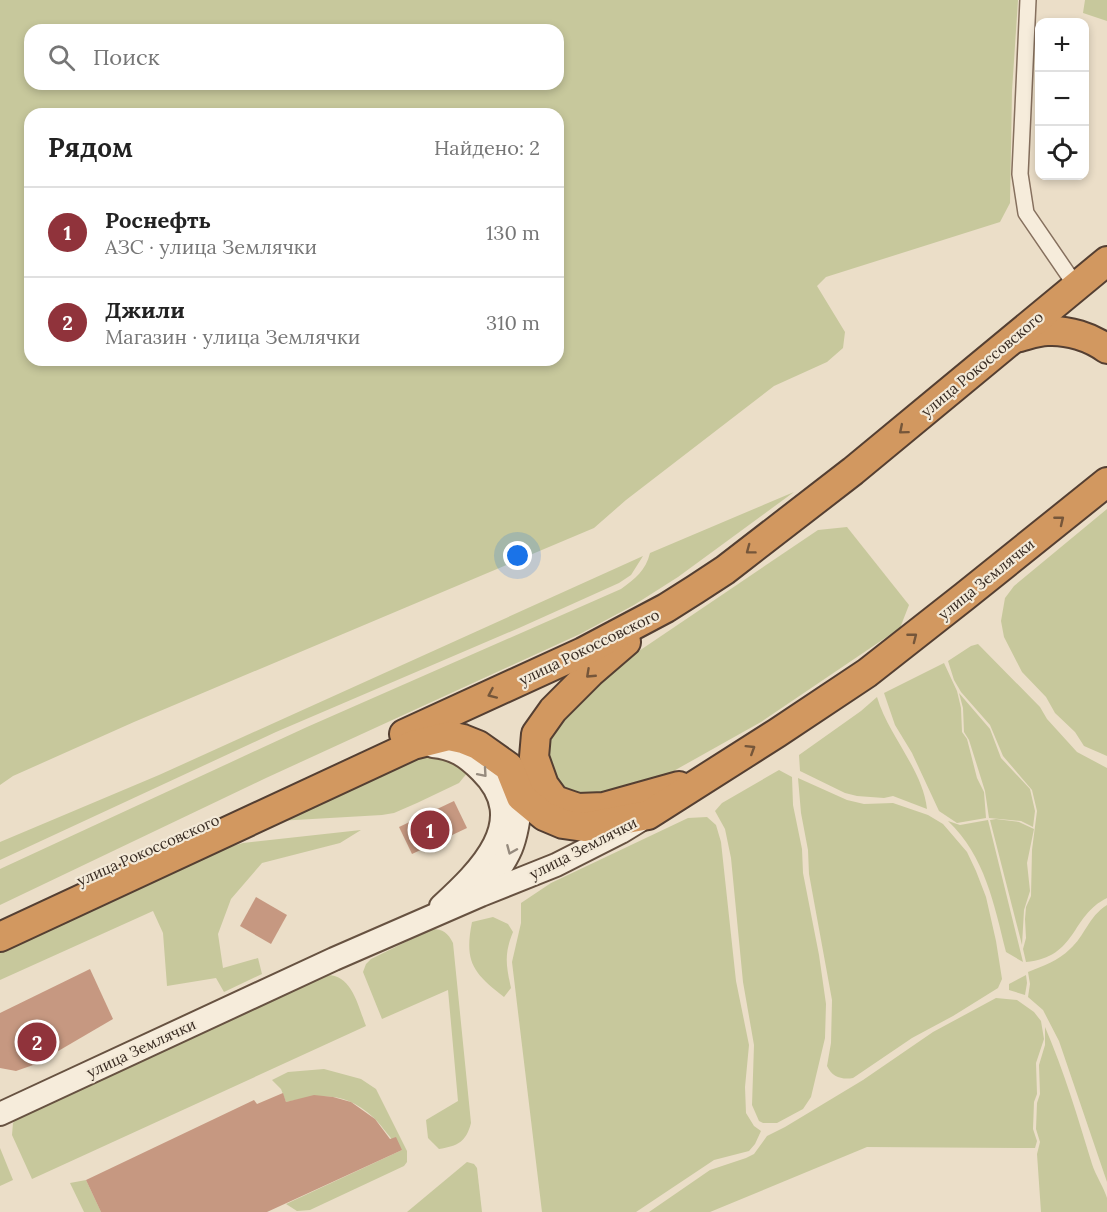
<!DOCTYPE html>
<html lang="ru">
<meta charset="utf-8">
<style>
:root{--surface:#fff;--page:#f2f2f2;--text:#222;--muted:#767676;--line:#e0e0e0;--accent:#90333b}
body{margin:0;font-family:Lora,serif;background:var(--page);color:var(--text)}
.controls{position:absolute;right:18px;top:18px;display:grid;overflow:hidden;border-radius:12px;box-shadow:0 3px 9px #0003}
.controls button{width:54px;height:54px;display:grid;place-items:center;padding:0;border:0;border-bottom:2px solid var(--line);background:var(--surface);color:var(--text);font:30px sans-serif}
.you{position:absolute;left:518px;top:556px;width:21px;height:21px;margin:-15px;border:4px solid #fff;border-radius:50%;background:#1a73e8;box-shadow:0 0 0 9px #1a73e833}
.badge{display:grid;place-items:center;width:39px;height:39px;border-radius:50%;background:var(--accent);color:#fff;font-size:20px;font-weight:700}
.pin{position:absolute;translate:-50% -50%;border:3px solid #fff;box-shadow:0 2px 6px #0006}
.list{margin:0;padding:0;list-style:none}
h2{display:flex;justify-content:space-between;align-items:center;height:78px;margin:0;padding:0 24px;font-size:26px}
h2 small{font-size:20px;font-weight:400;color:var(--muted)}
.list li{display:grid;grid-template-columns:39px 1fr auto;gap:18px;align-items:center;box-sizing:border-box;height:90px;padding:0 24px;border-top:2px solid var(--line)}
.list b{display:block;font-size:22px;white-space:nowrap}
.list p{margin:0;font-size:20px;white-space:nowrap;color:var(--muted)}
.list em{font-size:20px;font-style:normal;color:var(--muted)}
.icon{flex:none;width:33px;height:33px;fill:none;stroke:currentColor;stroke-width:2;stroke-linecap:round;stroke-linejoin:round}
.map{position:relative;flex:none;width:1107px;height:1212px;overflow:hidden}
.search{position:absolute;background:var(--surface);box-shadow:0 3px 9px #0003;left:24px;top:24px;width:540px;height:66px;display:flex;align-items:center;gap:15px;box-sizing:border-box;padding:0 21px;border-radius:18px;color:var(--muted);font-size:22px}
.panel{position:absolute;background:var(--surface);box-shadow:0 3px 9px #0003;left:24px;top:108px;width:540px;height:258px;border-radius:18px}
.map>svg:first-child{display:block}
.green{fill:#c7c89c;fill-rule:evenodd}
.building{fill:#c69881}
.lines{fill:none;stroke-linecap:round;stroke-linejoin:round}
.street-casing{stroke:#86705e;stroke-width:18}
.secondary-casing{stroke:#675241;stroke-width:26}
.highway-casing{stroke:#543f32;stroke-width:32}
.street{stroke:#f6ecdb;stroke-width:15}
.secondary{stroke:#f6ecdb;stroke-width:22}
.highway{stroke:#d29860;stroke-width:28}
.oneway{stroke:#75563a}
.oneway2{stroke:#968b7e}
.labels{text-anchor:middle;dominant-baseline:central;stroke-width:4.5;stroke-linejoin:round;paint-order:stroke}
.street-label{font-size:15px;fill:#372a21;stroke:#f3e9d7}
</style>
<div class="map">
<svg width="1107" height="1212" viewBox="0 0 1107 1212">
<rect width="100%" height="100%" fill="#ebdec8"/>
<g class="green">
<path d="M 0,0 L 1018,0 L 1012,91 L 1010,203 L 1000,222 L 826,277 L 817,286 L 845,332 L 843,348 L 827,362 L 774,386 L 626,500 L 594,528 L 134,722 L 13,776 L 0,785 ZM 30,30 L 558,30 L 558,84 L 30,84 ZM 30,114 L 558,114 L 558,360 L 30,360 Z"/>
<polygon points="1085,0 1107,0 1107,21 1083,13"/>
<path d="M 794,492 L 678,577 L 634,605 L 580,634 L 266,778 L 0,905 L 0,869 L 307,727 L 621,589 C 635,579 646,570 650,553 Z"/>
<polygon points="1107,509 1107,756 1084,746 1075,732 1055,713 1046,697 1022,672 1004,637 1001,621 1005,598 1014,586"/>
<polygon points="847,527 909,605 900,628 761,722 654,782 581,799 559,790 544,762 546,733 599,678 818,530"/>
<polygon points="643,556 631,575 619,583 519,628 276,732 0,860 0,842 159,775"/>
<path d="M 978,644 L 1040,707 L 1047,719 L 1077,752 L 1107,768 L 1107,898 C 1070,916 1078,957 1026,962 L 1023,949 L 1026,938 L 1025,919 L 1026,907 L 1031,896 L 1032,850 L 1037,811 L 1032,790 L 1003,756 L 990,725 L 961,692 L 954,680 L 948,661 L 971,646 Z"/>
<polygon points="944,663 957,691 961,708 962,732 967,739 977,778 984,792 986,818 957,823 939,811 912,753 895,725 884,693"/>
<polygon points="959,693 990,729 1001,758 1030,789 1035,811 1033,827 1021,821 989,818 985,791 969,740 964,732 963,708"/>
<path d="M 877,697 C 888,735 923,770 927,809 L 893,796 L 884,798 L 857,796 L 845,793 L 800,771 L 799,755 L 861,711 Z"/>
<polygon points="426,755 452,756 468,772 459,783 417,803 394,813 382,815 260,822"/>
<polygon points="779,770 792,777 793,805 802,849 803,873 819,955 826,1004 825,1038 811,1097 803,1109 777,1123 763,1123 759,1121 752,1105 754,1045 743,982 731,858 725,829 715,811 722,803"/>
<path d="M 798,778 L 847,800 L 864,804 L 893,803 L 928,815 L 943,824 L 967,852 L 976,871 L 986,897 L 996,941 L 1002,979 L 998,988 L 953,1016 L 912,1038 L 853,1078 C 842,1080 832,1077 827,1066 L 831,1043 L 832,1000 L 809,874 L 808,850 L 801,813 Z"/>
<polygon points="707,817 716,825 721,842 736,981 749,1045 745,1087 746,1113 754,1126 761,1131 755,1144 749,1151 714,1160 636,1212 542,1212 512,962 521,923 521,903 551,883 688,818"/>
<polygon points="996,819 1019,822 1034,829 1027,863 1030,891 1024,910 1022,945 990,820"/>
<path d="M 988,820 L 1023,962 L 1006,952 C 994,904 985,856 948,821 L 960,825 Z"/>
<polygon points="361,830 340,843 262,863 231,899 218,934 223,968 258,958 262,974 224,992 216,978 167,986 163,933 153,911 0,980 0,951 201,856 243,843"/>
<path d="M 1107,905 L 1107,1182 L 1059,1041 L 1043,1010 L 1028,997 L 1030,984 L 1028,972 C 1043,966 1058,961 1070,949 C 1085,936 1088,917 1107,905 Z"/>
<path d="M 493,917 L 508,924 L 513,932 C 504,954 506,965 511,988 L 504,997 C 473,973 464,962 472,922 Z"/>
<path d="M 432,929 C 443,929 448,933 453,943 L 471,1123 C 466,1142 458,1146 439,1149 L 428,1138 L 426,1120 L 458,1101 L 448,990 L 382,1019 L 363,972 L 366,964 L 371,959 Z"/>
<path d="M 326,975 C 352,974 358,1006 366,1026 L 32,1179 L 12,1135 L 13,1123 L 18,1117 Z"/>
<polygon points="1026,975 1027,983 1025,995 1009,990 1009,984"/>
<polygon points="996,998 1017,1000 1034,1012 1041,1021 1044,1039 1036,1063 1037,1094 1034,1102 1033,1129 1037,1141 1035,1148 867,1147 710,1212 649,1212 710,1170 746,1158 754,1154 767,1136 785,1127 863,1080 933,1032"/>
<path d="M 1045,1027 C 1064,1071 1078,1118 1092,1164 C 1095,1174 1105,1190 1107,1198 C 1107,1202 1107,1208 1107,1212 L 1041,1212 L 1037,1154 L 1040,1142 L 1036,1129 L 1037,1103 L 1040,1094 L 1039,1065 L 1045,1045 Z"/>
<path d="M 324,1069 L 361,1079 L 376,1089 L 407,1151 L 407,1162 L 404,1166 L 310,1210 L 297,1211 L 286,1204 L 402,1150 C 391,1140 384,1128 374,1118 C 346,1091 321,1094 286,1102 L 281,1089 L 272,1080 L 288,1072 Z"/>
<polygon points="0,1148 13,1180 0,1186"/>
<polygon points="467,1162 474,1164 477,1168 482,1212 407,1212"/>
<polygon points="86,1180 101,1212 84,1212 70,1183"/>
</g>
<g class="building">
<polygon points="454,801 467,828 412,854 399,827"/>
<polygon points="256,897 287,915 271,944 240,926"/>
<polygon points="90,969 113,1019 36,1064 16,1071 0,1068 0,1013"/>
<polygon points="283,1093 286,1102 314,1095 333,1097 351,1102 375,1119 390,1139 396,1137 402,1150 267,1212 101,1212 86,1180 254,1100 257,1104"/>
</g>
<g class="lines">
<defs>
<polyline id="street" points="1028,0 1020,174 1026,213 1076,286"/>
<g id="secondary">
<path d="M 433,746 C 454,748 466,756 481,771 C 532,821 479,871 441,906"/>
<path d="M 482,893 C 511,856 517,844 521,797"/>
<polyline points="0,1114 334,959 481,895 556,865 621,832 639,821"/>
</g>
<g id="highway">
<path d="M 1015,338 C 1025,336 1037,331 1048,331 C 1068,330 1091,337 1107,349"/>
<polyline points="626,642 590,673 553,710 536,734 534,757 544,785 555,800 578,808 604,807 679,786"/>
<polyline points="404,734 583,652 666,608 696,589 725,570 853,471 1107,261"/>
<polyline points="0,937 413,745 449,736 463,739 478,745 509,767 521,797 544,816 563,824 584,827 648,815 777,733 867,673 965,596 1107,482"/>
</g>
</defs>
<use href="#street" class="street-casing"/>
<use href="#secondary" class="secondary-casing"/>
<use href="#highway" class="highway-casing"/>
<use href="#street" class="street"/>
<use href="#secondary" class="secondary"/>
<use href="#highway" class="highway"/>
</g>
<defs><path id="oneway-chevron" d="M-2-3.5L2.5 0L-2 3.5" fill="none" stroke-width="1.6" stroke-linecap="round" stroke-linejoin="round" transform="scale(1.5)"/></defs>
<g class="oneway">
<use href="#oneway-chevron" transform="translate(903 430) rotate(140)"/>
<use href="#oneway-chevron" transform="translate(1060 520) rotate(-39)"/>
<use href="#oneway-chevron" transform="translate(750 550) rotate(143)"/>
<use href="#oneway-chevron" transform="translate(913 637) rotate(-38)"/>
<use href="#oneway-chevron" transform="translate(590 674) rotate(137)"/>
<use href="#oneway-chevron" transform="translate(492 694) rotate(156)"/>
<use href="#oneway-chevron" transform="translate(751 749) rotate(-32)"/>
</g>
<g class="oneway2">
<use href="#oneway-chevron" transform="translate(483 773) rotate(49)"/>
<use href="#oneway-chevron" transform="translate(511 850) rotate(113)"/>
</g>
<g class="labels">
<g class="street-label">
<text transform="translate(982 364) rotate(-40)">улица Рокоссовского</text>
<text transform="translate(986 579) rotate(-39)">улица Землячки</text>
<text transform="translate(589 647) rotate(-26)">улица Рокоссовского</text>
<text transform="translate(583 848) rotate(-27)">улица Землячки</text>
<text transform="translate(148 850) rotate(-24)">улица Рокоссовского</text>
<text transform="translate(141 1048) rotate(-25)">улица Землячки</text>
</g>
</g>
</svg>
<div class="controls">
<button>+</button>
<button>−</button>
<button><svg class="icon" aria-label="locate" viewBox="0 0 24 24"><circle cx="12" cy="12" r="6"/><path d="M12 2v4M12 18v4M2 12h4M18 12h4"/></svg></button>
</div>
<div class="you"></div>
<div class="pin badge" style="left:430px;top:830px">1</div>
<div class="pin badge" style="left:37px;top:1042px">2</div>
<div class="search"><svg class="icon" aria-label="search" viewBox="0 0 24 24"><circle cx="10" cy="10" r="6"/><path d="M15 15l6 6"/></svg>Поиск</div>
<section class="panel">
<h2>Рядом<small>Найдено: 2</small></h2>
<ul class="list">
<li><span class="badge">1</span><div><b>Роснефть</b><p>АЗС · улица Землячки</p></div><em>130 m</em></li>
<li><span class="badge">2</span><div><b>Джили</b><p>Магазин · улица Землячки</p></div><em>310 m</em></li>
</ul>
</section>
</div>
